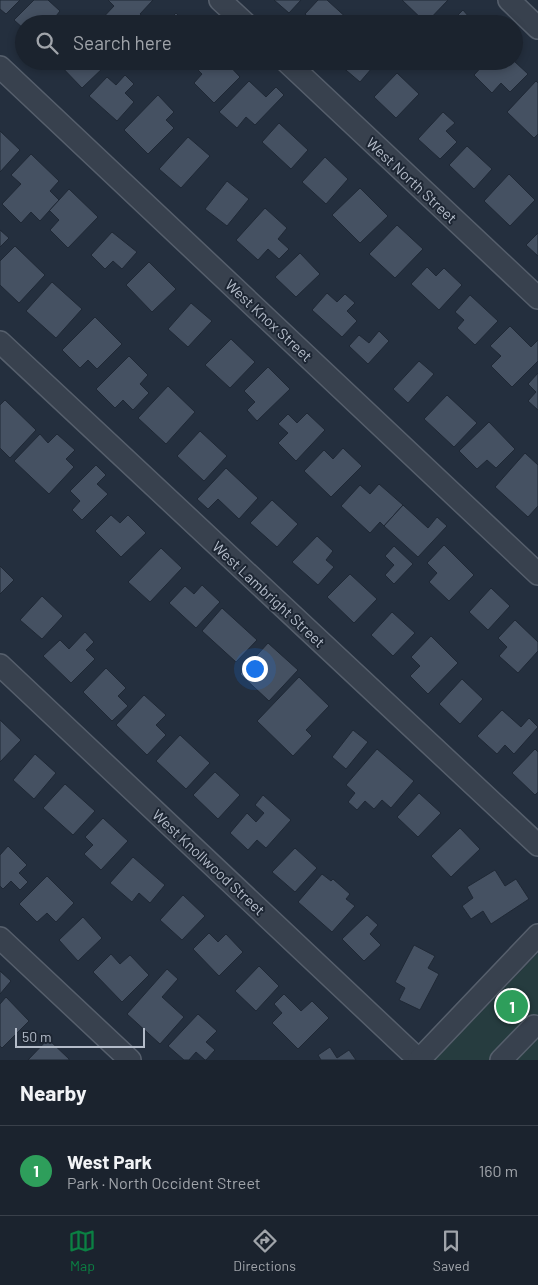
<!DOCTYPE html>
<meta charset="utf-8">
<style>
:root{--surface:#1b232e;--page:#282f3a;--text:#f1f3f6;--muted:#a0a4aa;--line:#39404a;--accent:#0b8043}
body{margin:0;font-family:Barlow,sans-serif;background:var(--page);color:var(--text)}
.scale{position:absolute;left:15px;bottom:12px;width:130px;box-sizing:border-box;padding-left:5px;border:2px solid #b4bcc9;border-top:0;font-size:14px;line-height:18px;white-space:nowrap;color:#b4bcc9;-webkit-text-stroke:4px #1d2633;paint-order:stroke}
.you{position:absolute;left:254px;top:668px;width:18px;height:18px;margin:-12px;border:4px solid #fff;border-radius:50%;background:#1a73e8;box-shadow:0 0 0 8px #1a73e833}
.badge{display:grid;place-items:center;width:32px;height:32px;border-radius:50%;background:var(--accent);color:#fff;font-size:16px;font-weight:700}
.pin{position:absolute;translate:-50% -50%;border:2px solid #fff;box-shadow:0 1px 5px #0006}
.list{margin:0;padding:0;list-style:none}
h2{display:flex;justify-content:space-between;align-items:center;height:65px;margin:0;padding:0 20px;font-size:21px}
h2 small{font-size:16px;font-weight:400;color:var(--muted)}
.list li{display:grid;grid-template-columns:32px 1fr auto;gap:15px;align-items:center;box-sizing:border-box;height:90px;padding:0 20px;border-top:1px solid var(--line)}
.list b{display:block;font-size:19px;white-space:nowrap}
.list p{margin:0;font-size:16px;white-space:nowrap;color:var(--muted)}
.list em{font-size:16px;font-style:normal;color:var(--muted)}
.icon{flex:none;width:28px;height:28px;fill:none;stroke:currentColor;stroke-width:2;stroke-linecap:round;stroke-linejoin:round}
.map{position:relative;flex:none;width:538px;height:1060px;overflow:hidden}
.search{position:absolute;background:var(--surface);box-shadow:0 2px 8px #0003;left:15px;right:15px;top:15px;height:55px;display:flex;align-items:center;gap:12px;box-sizing:border-box;padding:0 18px;border-radius:28px;color:var(--muted);font-size:19px}
.sheet{height:155px;background:var(--surface)}
nav{display:flex;justify-content:space-around;align-items:center;box-sizing:border-box;height:70px;border-top:1px solid var(--line);background:var(--surface);font-size:14px;color:var(--muted)}
nav a{display:grid;justify-items:center;gap:2px}
nav .on{color:var(--accent)}
.map>svg:first-child{display:block}
.green{fill:#263c3f}
.building{fill:#455162;stroke:#1f2835}
.lines{fill:none;stroke-linecap:round;stroke-linejoin:round}
.minor-casing{stroke:#565f6c;stroke-width:24}
.minor{stroke:#38414e;stroke-width:21}
.labels{text-anchor:middle;dominant-baseline:central;stroke-width:4;stroke-linejoin:round;paint-order:stroke}
.street-label{font-size:15px;fill:#b4bcc9;stroke:#1d2633}
</style>
<div class="map">
<svg width="538" height="1060" viewBox="0 0 538 1060">
<rect width="100%" height="100%" fill="#242f3e"/>
<polygon class="green" points="538,953 538,1060 435,1060"/>
<g class="building">
<polygon points="0,0 20,0 6,14 0,9"/>
<polygon points="34,0 48,0 60,11 52,21 55,24 24,24 24,29 14,20"/>
<polygon points="108,0 153,0 140,14 149,22 148,24 97,24 114,6"/>
<polygon points="274,0 301,0 289,13"/>
<polygon points="318,0 327,0 350,21 348,24 316,24 305,14"/>
<polygon points="402,0 448,0 426,23"/>
<polygon points="463,10 475,24 449,24"/>
<polygon points="176,13 187,24 165,24"/>
<polygon points="56,61 102,61 106,65 82,88"/>
<polygon points="195,61 225,61 240,77 214,103 194,83 202,74 192,64"/>
<polygon points="343,61 378,61 360,82 340,65"/>
<polygon points="487,61 514,61 528,74 510,92 501,83 492,93 474,75"/>
<polygon points="397,73 419,94 396,118 374,97"/>
<polygon points="125,75 134,84 125,93 134,102 117,121 89,96 107,77 116,85"/>
<polygon points="249,81 266,97 276,87 284,95 255,125 246,117 237,128 219,112"/>
<polygon points="536,81 538,83 538,134 534,138 507,112"/>
<polygon points="158,95 174,112 166,120 174,128 148,154 124,130"/>
<polygon points="443,112 455,123 446,131 457,142 440,159 418,139"/>
<polygon points="279,123 308,150 291,169 262,142"/>
<polygon points="0,131 20,150 0,172"/>
<polygon points="188,137 210,156 181,188 159,169"/>
<polygon points="467,146 492,169 474,189 449,165"/>
<polygon points="31,154 59,181 50,191 59,200 40,221 31,212 21,223 2,204 21,184 11,175"/>
<polygon points="325,157 348,179 326,204 302,182"/>
<polygon points="509,174 535,200 510,226 484,201"/>
<polygon points="227,181 249,199 227,226 205,209"/>
<polygon points="360,188 388,216 360,243 332,215"/>
<polygon points="69,189 98,217 68,248 50,230 59,220 50,211 49,211"/>
<polygon points="265,208 287,228 278,239 289,249 279,259 268,249 258,260 236,240"/>
<polygon points="397,225 423,249 395,278 369,254"/>
<polygon points="0,230 9,238 0,247"/>
<polygon points="112,232 137,252 122,269 113,261 105,269 91,255"/>
<polygon points="538,233 538,256 526,245"/>
<polygon points="15,246 45,275 19,303 0,285 0,261"/>
<polygon points="300,253 320,274 296,297 275,277"/>
<polygon points="149,262 176,289 152,312 126,285"/>
<polygon points="427,267 436,276 444,268 462,285 439,310 411,284"/>
<polygon points="52,282 82,309 56,338 26,311"/>
<polygon points="327,293 337,302 345,294 355,303 347,311 357,321 342,337 312,310"/>
<polygon points="470,295 498,321 475,345 457,328 464,320 455,312"/>
<polygon points="191,303 212,321 188,347 168,329"/>
<polygon points="95,317 122,344 97,369 88,360 80,368 62,350"/>
<polygon points="510,326 531,347 538,340 538,361 512,387 491,366 501,356 490,346"/>
<polygon points="379,331 389,341 368,364 349,346 359,335 369,343"/>
<polygon points="231,339 255,362 230,388 205,365"/>
<polygon points="129,356 148,375 140,384 149,393 133,410 123,400 115,408 96,389"/>
<polygon points="419,361 434,374 408,403 393,389"/>
<polygon points="268,367 290,389 257,421 247,410 255,402 244,391"/>
<polygon points="538,373 538,410 528,401 536,392 528,384"/>
<polygon points="168,386 195,412 166,444 138,418"/>
<polygon points="447,395 477,423 454,447 424,419"/>
<polygon points="5,400 36,430 10,458 0,448 0,405"/>
<polygon points="307,413 325,430 296,461 278,443 288,433 278,424 288,414 297,423"/>
<polygon points="489,422 515,449 496,468 487,460 477,469 459,451"/>
<polygon points="200,431 227,456 204,481 177,456"/>
<polygon points="40,434 48,443 57,434 75,450 66,459 74,467 49,494 14,461"/>
<polygon points="343,448 362,466 331,497 304,471 324,450 333,459"/>
<polygon points="525,453 538,465 538,506 528,517 495,487"/>
<polygon points="96,465 106,475 97,484 108,494 82,520 72,510 80,501 70,491"/>
<polygon points="226,468 258,498 239,519 218,499 208,509 197,499"/>
<polygon points="379,484 403,505 384,526 380,522 370,533 341,506 360,485 370,494"/>
<polygon points="272,500 298,524 277,547 250,523"/>
<polygon points="403,505 428,528 437,517 447,526 418,557 384,526"/>
<polygon points="111,515 120,523 128,515 146,533 121,557 95,531"/>
<polygon points="317,536 333,551 326,560 334,567 318,585 292,562"/>
<polygon points="444,545 474,575 449,601 429,582 437,573 427,563"/>
<polygon points="394,546 413,564 394,584 385,575 394,565 385,556"/>
<polygon points="161,548 182,568 150,602 128,582"/>
<polygon points="0,566 14,580 0,594"/>
<polygon points="350,574 377,599 354,623 327,597"/>
<polygon points="202,585 220,602 196,628 169,603 185,586 194,594"/>
<polygon points="491,588 510,606 488,630 469,612"/>
<polygon points="42,596 63,616 42,639 20,620"/>
<polygon points="222,608 257,640 236,662 202,631"/>
<polygon points="392,612 415,633 393,656 371,635"/>
<polygon points="515,620 538,642 538,651 518,673 499,656 507,647 498,638"/>
<polygon points="85,632 94,642 86,650 95,659 71,683 43,656 60,640 69,649"/>
<polygon points="431,636 458,663 428,694 410,676 420,666 411,657"/>
<polygon points="268,643 298,670 269,701 240,674"/>
<polygon points="106,668 126,688 118,696 128,706 112,721 83,692"/>
<polygon points="299,677 329,706 306,730 312,736 293,756 257,721"/>
<polygon points="462,679 483,699 460,724 439,704"/>
<polygon points="144,695 166,715 156,725 166,735 147,755 116,725"/>
<polygon points="502,710 521,727 529,718 538,727 514,754 505,745 497,754 477,736"/>
<polygon points="0,720 21,740 0,762"/>
<polygon points="353,730 368,742 346,769 332,757"/>
<polygon points="180,735 210,763 186,789 156,761"/>
<polygon points="377,749 414,781 391,808 382,800 374,809 365,801 357,810 348,802 355,793 346,785"/>
<polygon points="535,749 538,752 538,792 535,795 512,773"/>
<polygon points="35,754 56,773 34,799 13,780"/>
<polygon points="215,772 240,795 218,819 193,795"/>
<polygon points="65,784 95,811 73,835 43,808"/>
<polygon points="419,793 441,813 418,837 397,817"/>
<polygon points="263,795 291,820 266,848 257,840 248,850 230,833 247,813 256,822 264,813 255,805"/>
<polygon points="103,818 128,841 101,870 84,854 93,845 85,837"/>
<polygon points="460,828 480,849 451,877 431,856"/>
<polygon points="8,846 27,865 19,873 28,882 20,890 11,881 3,889 0,886 0,855"/>
<polygon points="295,848 317,868 295,892 272,872"/>
<polygon points="133,857 165,885 150,903 139,893 132,902 110,883"/>
<polygon points="495,870 505,886 516,879 529,899 491,924 483,911 471,919 462,906 473,898 467,887"/>
<polygon points="322,874 331,881 333,879 350,894 346,899 355,906 332,932 298,902"/>
<polygon points="47,876 74,903 56,922 47,913 37,922 19,904"/>
<polygon points="183,895 205,916 182,940 160,920"/>
<polygon points="367,915 378,925 370,934 381,945 364,961 342,939"/>
<polygon points="83,917 102,938 78,961 59,940"/>
<polygon points="209,933 218,942 226,934 243,952 219,976 193,949"/>
<polygon points="414,945 435,956 428,968 439,974 420,1010 399,1000 405,988 395,982"/>
<polygon points="111,954 120,964 130,955 149,975 122,1002 93,972"/>
<polygon points="259,966 279,986 256,1011 235,991"/>
<polygon points="167,969 178,979 162,997 184,1017 160,1044 127,1014"/>
<polygon points="0,971 11,981 0,994"/>
<polygon points="284,994 301,1011 312,1001 329,1018 298,1049 272,1023 282,1013 274,1004"/>
<polygon points="6,997 29,1021 2,1048 0,1046 0,1004"/>
<polygon points="198,1014 217,1031 206,1042 215,1050 206,1060 205,1060 196,1052 189,1060 184,1060 168,1046"/>
<polygon points="48,1039 69,1059 69,1060 28,1060"/>
<polygon points="330,1047 337,1058 349,1050 356,1060 321,1060 318,1055"/>
</g>
<g class="lines">
<defs>
<g id="minor">
<polyline points="220,0 246,24"/>
<polyline points="509,0 538,28"/>
<polyline points="286,61 538,298"/>
<polyline points="0,67 538,574"/>
<polyline points="0,342 538,845"/>
<polyline points="0,665 419,1060"/>
<polyline points="0,938 130,1060"/>
<polyline points="419,1060 538,935"/>
<polyline points="501,1060 534,1026"/>
</g>
</defs>
<use href="#minor" class="minor-casing"/>
<use href="#minor" class="minor"/>
</g>
<g class="labels">
<g class="street-label">
<text transform="translate(412 180) rotate(43)">West North Street</text>
<text transform="translate(269 320) rotate(43)">West Knox Street</text>
<text transform="translate(269 594) rotate(43)">West Lambright Street</text>
<text transform="translate(209 862) rotate(43)">West Knollwood Street</text>
</g>
</g>
</svg>
<div class="scale">50 m</div>
<div class="you"></div>
<div class="pin badge" style="left:512px;top:1006px;background:#2e9e5b">1</div>
<div class="search"><svg class="icon" aria-label="search" viewBox="0 0 24 24"><circle cx="10" cy="10" r="6"/><path d="M15 15l6 6"/></svg>Search here</div>
</div>
<section class="sheet">
<h2>Nearby<small></small></h2>
<ul class="list">
<li><span class="badge" style="background:#2e9e5b">1</span><div><b>West Park</b><p>Park · North Occident Street</p></div><em>160 m</em></li>
</ul>
</section>
<nav>
<a class="on"><svg class="icon" aria-label="map" viewBox="0 0 24 24"><path d="M3 6l6-2 6 2 6-2v14l-6 2-6-2-6 2zM9 4v14M15 6v14"/></svg>Map</a>
<a><svg class="icon" aria-label="directions" viewBox="0 0 24 24"><path d="M12 3l9 9-9 9-9-9zM9 14v-3h6M13 9l2 2-2 2"/></svg>Directions</a>
<a><svg class="icon" aria-label="saved" viewBox="0 0 24 24"><path d="M7 4h10v16l-5-4-5 4z"/></svg>Saved</a>
</nav>
